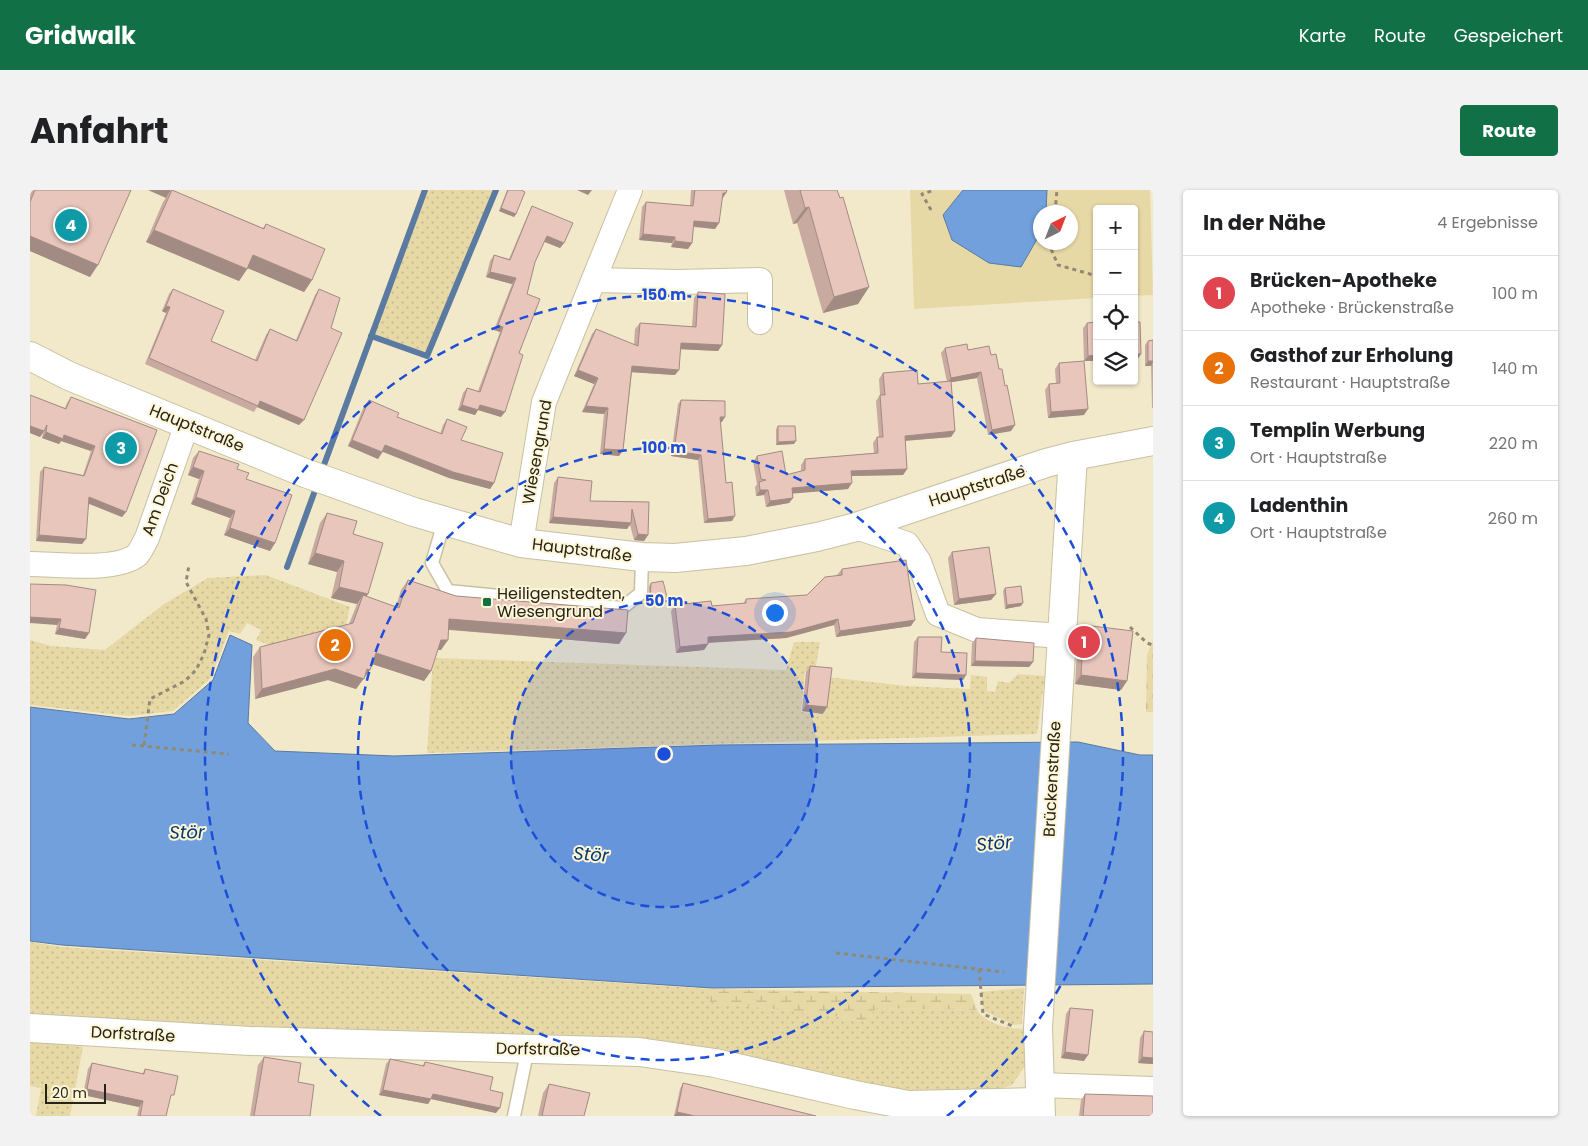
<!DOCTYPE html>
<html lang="de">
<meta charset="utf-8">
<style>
:root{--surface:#fff;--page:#f2f2f2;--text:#202124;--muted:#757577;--line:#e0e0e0;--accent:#117046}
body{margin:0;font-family:Poppins,sans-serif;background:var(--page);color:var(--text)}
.controls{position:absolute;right:15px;top:15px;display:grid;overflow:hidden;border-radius:5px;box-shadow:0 1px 4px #0004}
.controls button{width:45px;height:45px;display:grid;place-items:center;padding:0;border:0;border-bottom:1px solid var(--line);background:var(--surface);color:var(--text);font:25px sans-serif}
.compass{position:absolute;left:1003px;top:15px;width:45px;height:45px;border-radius:50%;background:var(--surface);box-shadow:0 1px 4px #0004;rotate:42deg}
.scale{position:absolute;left:15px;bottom:12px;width:61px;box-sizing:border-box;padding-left:5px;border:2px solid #262318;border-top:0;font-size:14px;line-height:18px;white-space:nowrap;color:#262318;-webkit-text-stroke:4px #fef6d7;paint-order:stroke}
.you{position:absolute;left:744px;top:422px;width:18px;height:18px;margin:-12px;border:4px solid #fff;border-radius:50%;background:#1a73e8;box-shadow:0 0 0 8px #1a73e833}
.badge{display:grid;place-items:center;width:32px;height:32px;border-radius:50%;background:var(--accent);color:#fff;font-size:16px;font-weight:700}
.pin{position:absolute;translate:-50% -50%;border:2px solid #fff;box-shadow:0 1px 5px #0006}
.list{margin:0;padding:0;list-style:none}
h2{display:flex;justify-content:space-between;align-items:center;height:65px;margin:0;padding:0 20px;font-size:21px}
h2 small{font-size:16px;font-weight:400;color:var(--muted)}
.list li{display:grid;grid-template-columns:32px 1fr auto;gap:15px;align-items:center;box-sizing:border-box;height:75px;padding:0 20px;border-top:1px solid var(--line)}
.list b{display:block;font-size:19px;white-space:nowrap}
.list p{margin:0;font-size:16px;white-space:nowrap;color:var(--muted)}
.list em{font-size:16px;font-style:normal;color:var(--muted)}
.icon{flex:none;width:28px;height:28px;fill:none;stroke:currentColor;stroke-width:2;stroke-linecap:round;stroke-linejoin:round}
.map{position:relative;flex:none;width:1123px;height:926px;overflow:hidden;border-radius:5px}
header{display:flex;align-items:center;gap:30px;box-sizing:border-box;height:70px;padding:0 25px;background:var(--accent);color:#fff}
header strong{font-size:24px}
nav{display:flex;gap:28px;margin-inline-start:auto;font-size:18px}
.intro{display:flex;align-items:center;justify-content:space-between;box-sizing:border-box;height:120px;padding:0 30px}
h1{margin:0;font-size:35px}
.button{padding:12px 22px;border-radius:5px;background:var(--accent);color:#fff;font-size:18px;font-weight:700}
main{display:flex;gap:30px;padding:0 30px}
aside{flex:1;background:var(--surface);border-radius:5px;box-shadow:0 1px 4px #0004}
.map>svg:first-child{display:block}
.grass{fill:url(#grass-dots)}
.wetland{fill:url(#wetland-marsh)}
.cemetery{fill:url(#cemetery-stones)}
.green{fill:#e7d9a6;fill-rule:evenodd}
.water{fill:#71a0dd;stroke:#5a7aa2}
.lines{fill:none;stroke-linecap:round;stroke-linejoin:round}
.stream{stroke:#5a7aa2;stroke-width:6}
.lane-casing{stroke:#c8c0a2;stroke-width:15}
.street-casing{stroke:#c8c0a2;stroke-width:26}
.secondary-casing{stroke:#c8c0a2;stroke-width:30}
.path{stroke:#908a75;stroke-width:3;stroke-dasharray:4 4;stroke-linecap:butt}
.lane{stroke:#fff;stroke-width:12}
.street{stroke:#fff;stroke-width:24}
.secondary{stroke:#fff;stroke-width:28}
.wall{fill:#c8aaa1}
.shaded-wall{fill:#a28b83}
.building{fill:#e8c6bb;stroke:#a28b83}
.ring{fill:none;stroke:#1d4ed8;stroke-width:2.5;stroke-dasharray:9 6}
.poi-dot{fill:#117046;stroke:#fef6d7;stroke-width:2}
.labels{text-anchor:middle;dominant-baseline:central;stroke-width:4;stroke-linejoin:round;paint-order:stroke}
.street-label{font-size:16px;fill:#262318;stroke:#fef6d7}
.poi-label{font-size:16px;fill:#262318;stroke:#fef6d7;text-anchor:start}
.water-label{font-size:18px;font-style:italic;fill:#06376d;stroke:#fef6d7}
.centre{fill:#1d4ed8;stroke:#fef6d7;stroke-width:2.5}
.ring-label{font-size:15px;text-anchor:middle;font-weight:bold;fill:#1d4ed8;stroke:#fef6d7;stroke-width:4;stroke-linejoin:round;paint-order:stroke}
</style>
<header>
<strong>Gridwalk</strong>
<nav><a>Karte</a><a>Route</a><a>Gespeichert</a></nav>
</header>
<div class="intro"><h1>Anfahrt</h1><a class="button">Route</a></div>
<main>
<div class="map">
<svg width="1123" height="926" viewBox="0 0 1123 926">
<defs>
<pattern id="grass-dots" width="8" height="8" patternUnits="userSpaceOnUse" patternTransform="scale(1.25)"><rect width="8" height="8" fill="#e7d9a6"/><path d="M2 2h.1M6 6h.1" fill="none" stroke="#c6ba8e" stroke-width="1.8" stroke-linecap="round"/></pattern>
<pattern id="wetland-marsh" width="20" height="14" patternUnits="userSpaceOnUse" patternTransform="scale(1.25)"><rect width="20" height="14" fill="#e7d9a6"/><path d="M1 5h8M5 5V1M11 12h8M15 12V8" fill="none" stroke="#c6ba8e"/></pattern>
<pattern id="cemetery-stones" width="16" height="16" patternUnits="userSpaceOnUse" patternTransform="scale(1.25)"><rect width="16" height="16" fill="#e7d9a6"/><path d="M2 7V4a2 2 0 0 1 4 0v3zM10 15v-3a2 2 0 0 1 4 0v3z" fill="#c6ba8e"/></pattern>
</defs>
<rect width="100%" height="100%" fill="#f1e9ca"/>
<g class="grass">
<polygon points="398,0 464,0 396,164 343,144"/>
<polygon points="236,385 320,417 315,439 250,459 226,450 231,440 217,433 210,444 199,441 181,488 143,521 99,526 0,515 0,450 21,456 75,460 134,414 178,388"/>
<polygon points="764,452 790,452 785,482 775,482 771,522 794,524 798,487 876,496 940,499 941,485 957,487 957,501 965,502 968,491 979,493 988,484 1015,486 1007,544 397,563 403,468 756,480"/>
<path d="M 0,752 L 32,757 L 681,799 L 681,812 L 805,826 L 836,832 L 845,818 L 947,820 C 955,833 978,839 993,839 L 995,876 L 982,895 L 949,906 L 892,906 L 760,880 L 295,845 L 0,828 Z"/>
<polygon points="994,798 992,834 984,835 954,821 950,802"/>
<polygon points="0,851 53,857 40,926 6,926 11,898 0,896"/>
</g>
<polygon class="wetland" points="681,799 941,804 947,820 846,818 836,832 805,826 680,812"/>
<polygon class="cemetery" points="1123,450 1123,522 1116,522 1117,465"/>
<path class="green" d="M 880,0 L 1120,0 L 1123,105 L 1104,106 L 1104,19 L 1067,19 L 1067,108 L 884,119 ZM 1011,22 L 1040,22 L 1040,52 L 1011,52 Z"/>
<g class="water">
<polygon points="933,0 1017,0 1016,22 1011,22 1010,44 991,77 959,73 922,50 913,25"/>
<polygon points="200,445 222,455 218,533 245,561 364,566 690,555 1048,552 1110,565 1123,565 1123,794 682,798 32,755 0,751 0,517 99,529 144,524 183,490"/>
</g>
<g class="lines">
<g class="stream">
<polyline points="341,146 397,166 466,0"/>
<polyline points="291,283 395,0"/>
<polyline points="257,377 287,295"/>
</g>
<defs>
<g id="lane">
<polyline points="414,332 402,373 418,401 592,418 611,403 612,367"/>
<polyline points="484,926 498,858"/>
</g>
<g id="street">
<polyline points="565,90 648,92 730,90 730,132"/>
<polyline points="826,337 877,354 889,372 908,424 947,440 1031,446"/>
<polyline points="491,353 514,212 600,0"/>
<path d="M 0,374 C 27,374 86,382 107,365 C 111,361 114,353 117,348 L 157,234"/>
<polyline points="1010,895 1123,899"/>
</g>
<g id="secondary">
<polyline points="0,166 39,186 275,283 384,322 491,353 612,367 645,368 716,361 787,347 826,337 1016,273 1043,266 1123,251"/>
<polyline points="0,838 220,851 609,862 685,873 825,905 878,915 1010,912"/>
<polyline points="1011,926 1008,838 1043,266"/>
</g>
</defs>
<use href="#lane" class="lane-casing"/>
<use href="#street" class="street-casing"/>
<use href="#secondary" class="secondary-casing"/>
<g class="path">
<polyline points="901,20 892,4 905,0"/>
<polyline points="1025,22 1027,0"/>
<polyline points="1018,52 1028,75 1067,86"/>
<polyline points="1104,97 1109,99"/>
<polyline points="1100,437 1117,453 1123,455"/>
<polyline points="102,555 199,564"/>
<polyline points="114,555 120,509 155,491 166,480 174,464 179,445 176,429 156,392 159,375"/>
<polyline points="806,763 974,782"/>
<polyline points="949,779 953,824 985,837"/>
</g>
<use href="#lane" class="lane"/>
<use href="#street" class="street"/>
<use href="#secondary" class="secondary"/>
</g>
<g class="wall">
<polygon points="2,0 101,0 60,87 0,61 0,5"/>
<polygon points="141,0 233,38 236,34 282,90 274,102 218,78 209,91 116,52 133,12"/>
<polygon points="477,0 491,0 486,24 484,27 469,21"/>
<polygon points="661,0 697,0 696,3 692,9 689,33 685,39 663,37 662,53 658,59 641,57 642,53 609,50 612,17 616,12 660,16"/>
<polygon points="754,0 807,0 839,97 828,114 793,123 767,33 763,34"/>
<polygon points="502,16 534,53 530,58 514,52 505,72 497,104 489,163 471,227 448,220 445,225 428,220 433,203 437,198 448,201 470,142 464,140 482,94 456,87 460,71 464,65 479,69 499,22"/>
<polygon points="143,99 181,151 225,170 236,145 240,139 266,150 285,105 289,99 269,235 227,217 224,222 115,174 136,123 132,121 139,104"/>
<polygon points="668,102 692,155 688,161 650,159 645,185 602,182 593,260 589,266 570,264 574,224 552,222 564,194 544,186 562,144 566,139 604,155 605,139 610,133 662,137 664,108"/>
<polygon points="1057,133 1067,171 1054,171 1053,138"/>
<polygon points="1123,150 1123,218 1122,218 1121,176 1115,176 1115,155 1118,151"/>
<polygon points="915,158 938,160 961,165 981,241 958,245 947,188 921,192 925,241 921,247 875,251 877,279 873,285 822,286 818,299 763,303 763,308 759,313 736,317 734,305 726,306 725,297 727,294 723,271 727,266 756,285 771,281 771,275 775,269 844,263 843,253 847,247 849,247 846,211 850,205 849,189 853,183 888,194 917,192 911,163"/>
<polygon points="1029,173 1054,225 1018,228 1015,200 1019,194 1026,194 1025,179"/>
<polygon points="0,205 35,218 37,213 41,207 96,322 92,327 59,314 52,354 6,351 10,282 14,277 53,285 61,261 31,251 29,254 12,248 13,243 10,247 0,243"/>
<polygon points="339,210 367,227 410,244 413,235 417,229 431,250 464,293 460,299 419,288 353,262 348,269 318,256 334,216"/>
<polygon points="651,210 692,232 690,232 696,293 702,331 674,333 668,270 641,266 648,214"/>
<polygon points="748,236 764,254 746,255 746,239"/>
<polygon points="169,261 207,279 216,289 245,353 240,361 194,345 200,328 161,314 169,289 158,285 163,268"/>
<polygon points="528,287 560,311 619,312 618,345 614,351 604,350 600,335 597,339 519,333 524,293"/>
<polygon points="297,323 323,344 338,404 336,407 366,417 371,400 378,390 426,406 596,443 589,454 419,440 411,460 407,460 401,481 394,491 342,474 340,480 326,499 298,490 225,509 223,467 230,457 319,434 327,414 301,408 307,382 278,374 290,333"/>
<polygon points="922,362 966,404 961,410 924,415 918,368"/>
<polygon points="812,379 881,436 806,447 804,435 756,448 678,453 678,454 674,460 646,463 641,421 645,415 682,416 713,414 716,409 777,405 807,385"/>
<polygon points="621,393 635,410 618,414 619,396"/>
<polygon points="0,394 59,443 55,449 25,444 27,435"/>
<polygon points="975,398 991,416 975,419 973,401"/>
<polygon points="1054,435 1097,491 1091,500 1045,494 1048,444"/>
<polygon points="888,447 911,462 936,485 933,490 882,488 884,452"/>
<polygon points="946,448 1003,472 999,477 941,476 942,453"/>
<polygon points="780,476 793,524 772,521 776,482"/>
<polygon points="1040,818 1054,871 1031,868 1036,824"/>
<polygon points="1114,841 1123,842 1123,874 1108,873 1110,848"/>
<polygon points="234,867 268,892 280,926 220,926 228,875"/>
<polygon points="360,869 392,876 395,872 460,900 466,923 401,909 398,914 349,905 356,874"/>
<polygon points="62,873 112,884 115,879 139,911 136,926 107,926 109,917 53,905 58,879"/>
<polygon points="653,893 786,926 644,926 650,899"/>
<polygon points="519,894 554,926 508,926 513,903"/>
<polygon points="1055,904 1123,926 1049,926 1051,910"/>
</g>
<g class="shaded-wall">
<polygon points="118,0 141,0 136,8"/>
<polygon points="547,0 562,0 558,5"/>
<polygon points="693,3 696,3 692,9 689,8"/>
<polygon points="779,17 767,33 763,34 775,18"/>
<polygon points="471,18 486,24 484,27 469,21"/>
<polygon points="664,31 689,33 685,39 660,36"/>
<polygon points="124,40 217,79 209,91 116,52"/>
<polygon points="613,44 645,47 642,53 609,50"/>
<polygon points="0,46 68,75 60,87 0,61"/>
<polygon points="517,46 534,53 530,58 513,51"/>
<polygon points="645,51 662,53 658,59 641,57"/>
<polygon points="223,65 282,90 274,102 215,77"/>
<polygon points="460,82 486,88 482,94 456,87"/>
<polygon points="839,97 828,114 793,123 804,107"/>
<polygon points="136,116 140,117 136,123 132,121"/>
<polygon points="468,135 473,137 470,142 464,140"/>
<polygon points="651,153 692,155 688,161 647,159"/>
<polygon points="1104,164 1111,164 1107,170 1104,170"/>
<polygon points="1067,165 1067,171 1054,171 1058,166"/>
<polygon points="1118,171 1123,171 1123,172 1121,176 1115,176"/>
<polygon points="602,176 649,180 645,185 598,182"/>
<polygon points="548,180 568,188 564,194 544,186"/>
<polygon points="951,182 947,188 917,193 921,188"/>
<polygon points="230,211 274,230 269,235 227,217"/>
<polygon points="432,215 450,215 475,222 471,227 448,220 445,225 428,220"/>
<polygon points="556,216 578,218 574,224 552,222"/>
<polygon points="1058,219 1054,225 1018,228 1021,222"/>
<polygon points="690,227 695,227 692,232 687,232"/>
<polygon points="985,235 981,241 958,245 962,240"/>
<polygon points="0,236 14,241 10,247 0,243"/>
<polygon points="925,241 921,247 871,251 875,246"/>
<polygon points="16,242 34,245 65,256 61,261 31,251 29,254 12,248"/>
<polygon points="322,250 352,262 348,269 318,256"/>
<polygon points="766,251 764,254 746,255 748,252"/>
<polygon points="355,255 464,293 460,299 419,288 351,261"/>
<polygon points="574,259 593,260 589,266 570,264"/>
<polygon points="644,261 671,265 668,270 641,266"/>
<polygon points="163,277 174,281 169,289 158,285"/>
<polygon points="877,279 873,285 817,286 821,281"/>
<polygon points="822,293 818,299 758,304 762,298"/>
<polygon points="730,300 738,300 734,305 726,306"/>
<polygon points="59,307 96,322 92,327 55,312"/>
<polygon points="166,307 205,321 200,328 161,314"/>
<polygon points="763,308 759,313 736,317 740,311"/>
<polygon points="705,326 702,331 674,333 678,329"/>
<polygon points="523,327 601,333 597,339 519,333"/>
<polygon points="200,338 245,353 240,361 194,345"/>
<polygon points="608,344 618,345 614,351 604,350"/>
<polygon points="9,345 56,349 52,354 6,351"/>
<polygon points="285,363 314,371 307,382 278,374"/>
<polygon points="309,397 338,404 330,414 333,405 327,414 301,408"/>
<polygon points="966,404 961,410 924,415 929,409"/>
<polygon points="637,407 635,410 618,414 620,411"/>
<polygon points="993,413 991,416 975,419 977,415"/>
<polygon points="0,427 31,429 27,435 0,433"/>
<polygon points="419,429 596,443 589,454 412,439"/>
<polygon points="808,429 804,435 756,448 673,453 678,447"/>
<polygon points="885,430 881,436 806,447 810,441"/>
<polygon points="29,438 59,443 55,449 25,444"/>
<polygon points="411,450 418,450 411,460 404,460"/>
<polygon points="678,454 674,460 646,463 650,457"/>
<polygon points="346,463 401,481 394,491 339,473"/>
<polygon points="945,471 1003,472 999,477 941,476"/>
<polygon points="305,479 337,479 340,480 326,499 298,490 225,509 232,499"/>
<polygon points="886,483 936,485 933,490 882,488"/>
<polygon points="1051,485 1097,491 1091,500 1045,494"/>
<polygon points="776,515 797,517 793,524 772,521"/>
<polygon points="1035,862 1058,865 1054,871 1031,868"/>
<polygon points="1112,867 1123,868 1123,874 1108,873"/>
<polygon points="57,899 113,911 109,917 53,905"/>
<polygon points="353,900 403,904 470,918 466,923 401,909 398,914 349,905"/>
<polygon points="647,922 665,926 644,926"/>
</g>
<g class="building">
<polygon points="5,0 101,0 68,75 0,46 0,12"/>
<polygon points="142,0 234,39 236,34 295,59 282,90 223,65 217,79 124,40"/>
<polygon points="478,0 491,0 495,2 486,24 471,18"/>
<polygon points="665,0 697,0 696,3 693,3 689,33 664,31 662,53 645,51 645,47 613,44 616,12 663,16"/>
<polygon points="770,0 807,0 810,8 813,7 839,97 804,107 779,17 775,18"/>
<polygon points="502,16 543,33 534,53 517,46 505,72 497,104 510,109 489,163 493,165 475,222 450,215 448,220 432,215 437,198 450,202 473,137 468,135 486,88 460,82 464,65 480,70"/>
<polygon points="143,99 194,121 181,151 227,171 240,139 267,151 289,99 310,108 301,138 312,143 274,230 230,211 228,216 119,168 140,117 136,116"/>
<polygon points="668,102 695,104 692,155 651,153 649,180 602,176 593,260 574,259 578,218 556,216 568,188 548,180 566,139 608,156 610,133 666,137"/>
<polygon points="1067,132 1067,165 1058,166 1057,133"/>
<polygon points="1104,132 1110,132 1111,164 1104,164"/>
<polygon points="1123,150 1123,171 1118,171 1118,151"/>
<polygon points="937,154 938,160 959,156 961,165 966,164 969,179 972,179 975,196 977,195 985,235 962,240 951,182 921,188 915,158"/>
<polygon points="1054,171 1058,219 1021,222 1019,194 1030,193 1029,173"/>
<polygon points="887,180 888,194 921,191 925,241 875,246 877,279 821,281 822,293 762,298 763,308 740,311 738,300 730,300 729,292 736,290 731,289 727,266 752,261 756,285 775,280 775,269 848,263 847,247 853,247 850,205 855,205 853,183"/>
<polygon points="0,205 36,219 41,207 127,240 96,322 59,307 56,349 9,345 14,277 54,286 65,256 34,245 33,249 16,242 17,235 14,241 0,236"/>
<polygon points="339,210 369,223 367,227 412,244 417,229 437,237 431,250 473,263 464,293 423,282 355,255 352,262 322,250"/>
<polygon points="651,210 695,211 695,227 690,227 696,293 702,292 705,326 678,329 671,265 644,261"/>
<polygon points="748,236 765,236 766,251 748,252"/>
<polygon points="169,261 209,274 207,279 219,283 216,289 262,305 245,353 200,338 205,321 166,307 174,281 163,277"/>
<polygon points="528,287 562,291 560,311 619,312 618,345 608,344 602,319 601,333 523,327"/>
<polygon points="297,323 327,331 323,344 353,353 338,404 309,397 314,371 285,363"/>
<polygon points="959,357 966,404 929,409 922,362"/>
<polygon points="876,370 885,430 810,441 808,429 761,442 678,447 678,454 650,457 645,415 681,411 682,416 716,413 716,409 777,405 795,387 812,385 812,379"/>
<polygon points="378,390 426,406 598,420 596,443 419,429 418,450 411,450 401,481 346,463 340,480 337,479 334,489 305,479 232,499 230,457 323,433 333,405 369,418"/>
<polygon points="633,391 637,407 620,411 621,393"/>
<polygon points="0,394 36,395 66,400 59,443 29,438 31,429 0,427"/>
<polygon points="991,396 993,413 977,415 975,398"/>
<polygon points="1054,435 1103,441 1097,491 1051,485"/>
<polygon points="888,447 912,447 911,462 937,463 936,485 886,483"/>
<polygon points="946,448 1004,453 1003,472 945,471"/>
<polygon points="780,476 802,478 797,517 776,515"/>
<polygon points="1040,818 1063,820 1058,865 1035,862"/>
<polygon points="1114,841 1123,842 1123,868 1112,867"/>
<polygon points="234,867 271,873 268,892 284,895 280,926 224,926"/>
<polygon points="360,869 394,876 395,872 463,887 460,900 473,903 470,918 403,904 401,909 353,900"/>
<polygon points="62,873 114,884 115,879 148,886 144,905 141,905 136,926 110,926 113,911 57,899"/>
<polygon points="653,893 786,926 665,926 647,922"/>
<polygon points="519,894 560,903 554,926 512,926"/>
<polygon points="1055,904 1123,906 1123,926 1053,926"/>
</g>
<circle cx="634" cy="564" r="153" fill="#1d4ed8" fill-opacity=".12"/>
<g class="ring">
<circle cx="634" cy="564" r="153"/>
<circle cx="634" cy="564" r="306"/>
<path d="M351 926A459 459 0 1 1 917 926"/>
</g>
<rect class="poi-dot" x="452" y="407" width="10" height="10" rx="2.5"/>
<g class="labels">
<g class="street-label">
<text transform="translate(167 238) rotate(22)">Hauptstraße</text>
<text transform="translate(507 262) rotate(-80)">Wiesengrund</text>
<text transform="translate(947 296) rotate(-18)">Hauptstraße</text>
<text transform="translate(130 309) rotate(-70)">Am Deich</text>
<text transform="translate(552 360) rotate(7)">Hauptstraße</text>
<text transform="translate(1022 589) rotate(-87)">Brückenstraße</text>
<text transform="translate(103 844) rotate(3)">Dorfstraße</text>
<text transform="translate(508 859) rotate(1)">Dorfstraße</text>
</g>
<g class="poi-label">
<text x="467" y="403">Heiligenstedten,<tspan x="467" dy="18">Wiesengrund</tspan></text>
</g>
<g class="water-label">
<text transform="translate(157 642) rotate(-1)">Stör</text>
<text transform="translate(964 653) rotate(-5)">Stör</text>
<text transform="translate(561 664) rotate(4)">Stör</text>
</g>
</g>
<circle cx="634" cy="564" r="8" class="centre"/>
<g class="ring-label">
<text x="634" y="110">150 m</text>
<text x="634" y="263">100 m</text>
<text x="634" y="416">50 m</text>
</g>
</svg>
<div class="controls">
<button>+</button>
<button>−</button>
<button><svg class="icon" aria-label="locate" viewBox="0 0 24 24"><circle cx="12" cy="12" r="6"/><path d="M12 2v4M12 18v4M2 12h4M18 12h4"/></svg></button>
<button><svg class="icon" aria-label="layers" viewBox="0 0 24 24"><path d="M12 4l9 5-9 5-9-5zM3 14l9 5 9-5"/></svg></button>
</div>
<svg class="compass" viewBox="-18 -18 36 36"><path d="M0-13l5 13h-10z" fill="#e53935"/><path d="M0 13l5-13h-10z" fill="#757577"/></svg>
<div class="scale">20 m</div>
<div class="you"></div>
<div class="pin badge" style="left:1054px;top:452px;background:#e0444e">1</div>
<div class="pin badge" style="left:305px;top:455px;background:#e8710a">2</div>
<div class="pin badge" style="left:91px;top:258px;background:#0f9aa8">3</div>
<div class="pin badge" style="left:41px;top:35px;background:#0f9aa8">4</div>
</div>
<aside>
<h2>In der Nähe<small>4 Ergebnisse</small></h2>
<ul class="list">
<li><span class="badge" style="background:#e0444e">1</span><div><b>Brücken-Apotheke</b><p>Apotheke · Brückenstraße</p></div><em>100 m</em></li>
<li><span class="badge" style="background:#e8710a">2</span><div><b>Gasthof zur Erholung</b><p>Restaurant · Hauptstraße</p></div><em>140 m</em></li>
<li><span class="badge" style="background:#0f9aa8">3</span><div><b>Templin Werbung</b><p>Ort · Hauptstraße</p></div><em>220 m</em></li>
<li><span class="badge" style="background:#0f9aa8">4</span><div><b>Ladenthin</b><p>Ort · Hauptstraße</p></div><em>260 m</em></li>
</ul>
</aside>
</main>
